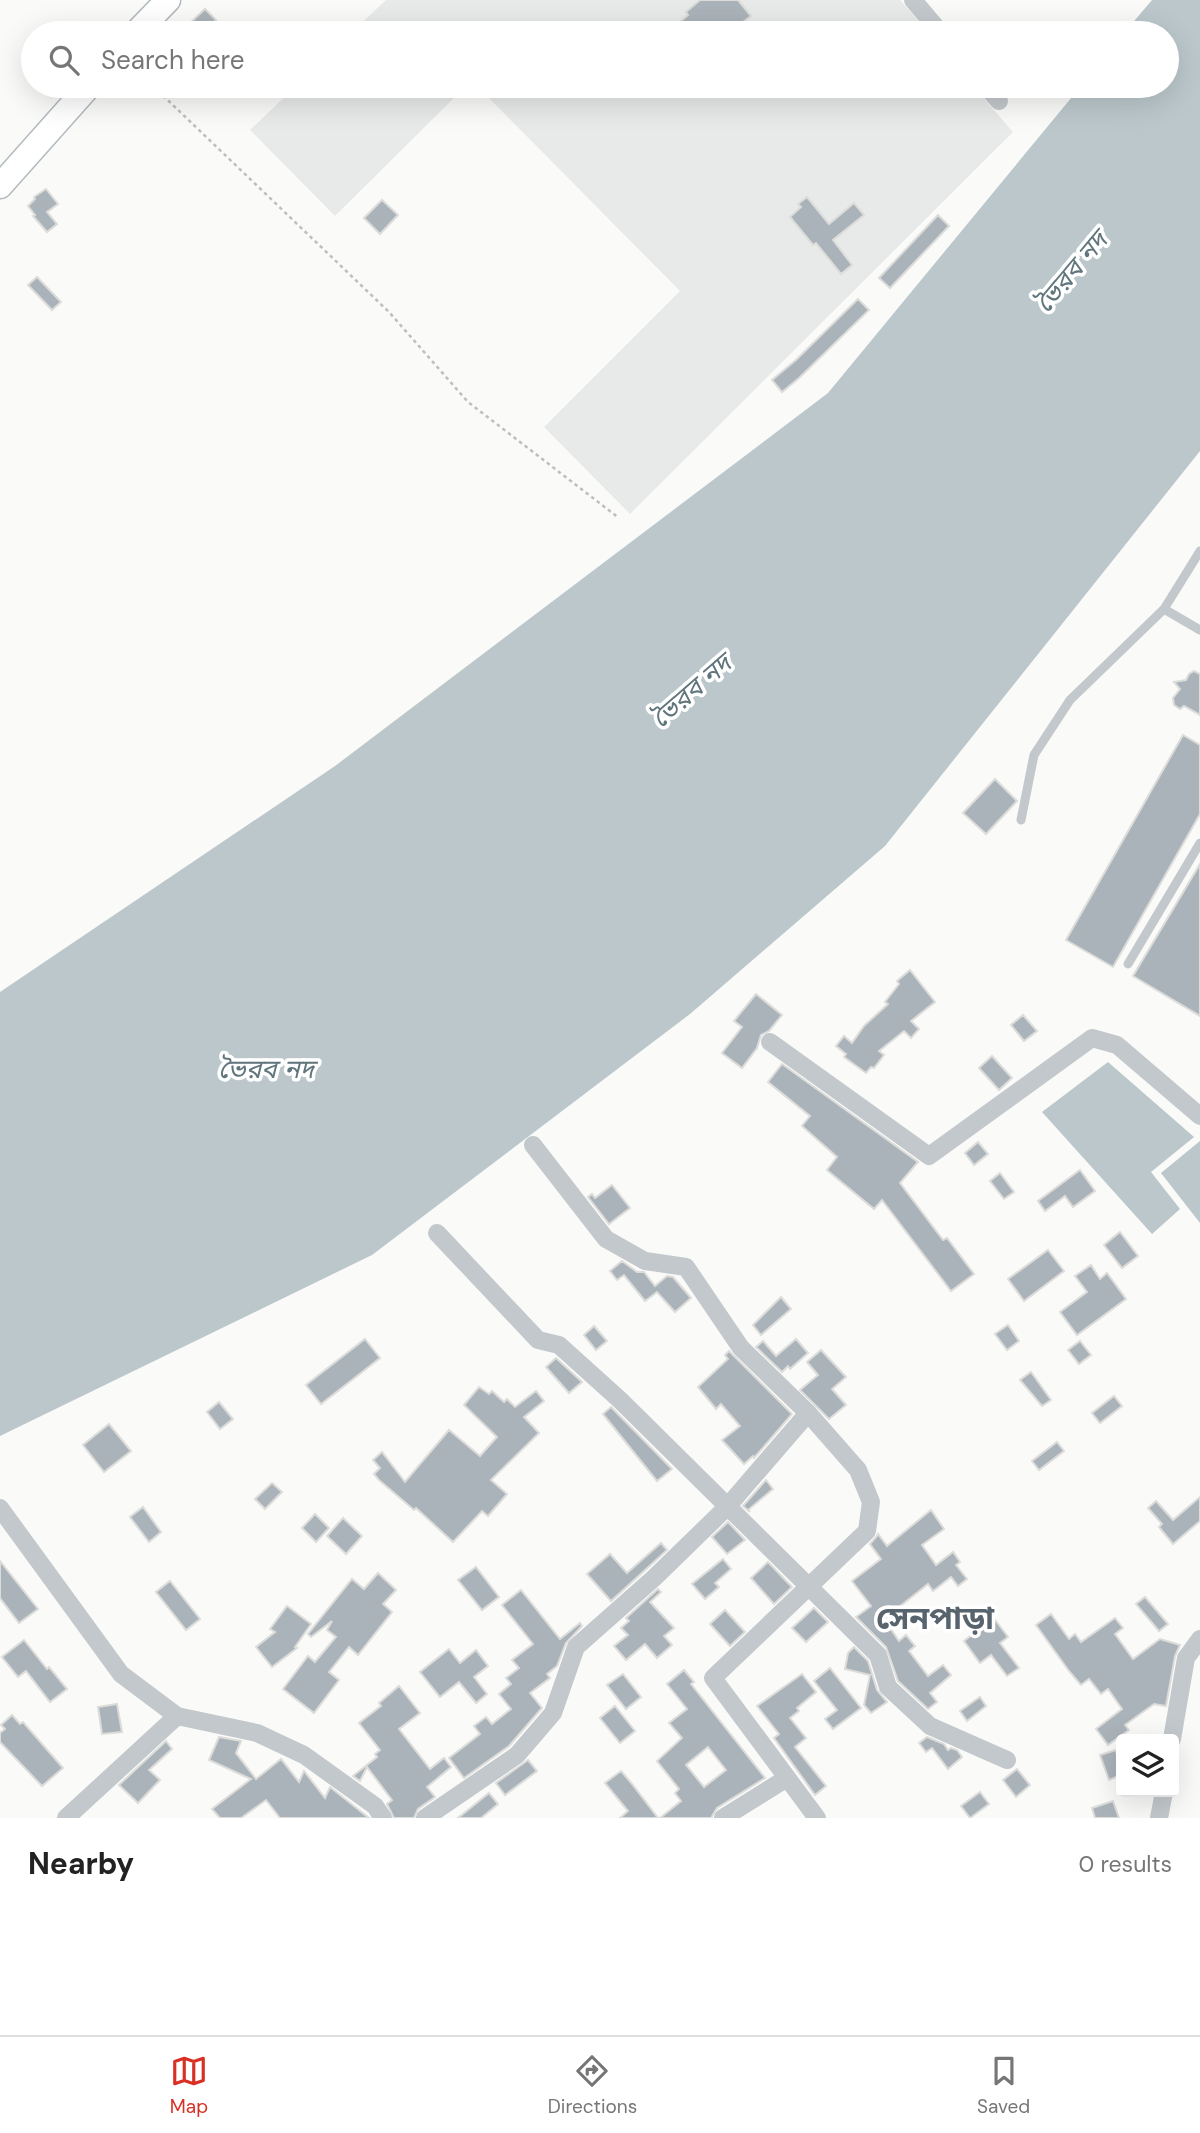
<!DOCTYPE html>
<meta charset="utf-8">
<style>
:root{--surface:#fff;--page:#f6f6f6;--text:#222;--muted:#767676;--line:#e0e0e0;--accent:#d93025}
body{margin:0;font-family:"DM Sans","Noto Sans Bengali",sans-serif;background:var(--page);color:var(--text)}
.controls{position:absolute;right:21px;bottom:21px;display:grid;overflow:hidden;border-radius:7px;box-shadow:0 7px 28px #0002}
.controls button{width:63px;height:63px;display:grid;place-items:center;padding:0;border:0;border-bottom:2px solid var(--line);background:var(--surface);color:var(--text);font:35px sans-serif}
.list{margin:0;padding:0;list-style:none}
h2{display:flex;justify-content:space-between;align-items:center;height:91px;margin:0;padding:0 28px;font-size:30px}
h2 small{font-size:23px;font-weight:400;color:var(--muted)}
.icon{flex:none;width:38px;height:38px;fill:none;stroke:currentColor;stroke-width:2;stroke-linecap:round;stroke-linejoin:round}
.map{position:relative;flex:none;width:1200px;height:1818px;overflow:hidden}
.search{position:absolute;background:var(--surface);box-shadow:0 7px 28px #0002;left:21px;right:21px;top:21px;height:77px;display:flex;align-items:center;gap:18px;box-sizing:border-box;padding:0 24px;border-radius:38px;color:var(--muted);font-size:26px}
.sheet{height:217px;background:var(--surface)}
nav{display:flex;justify-content:space-around;align-items:center;box-sizing:border-box;height:98px;border-top:2px solid var(--line);background:var(--surface);font-size:19px;color:var(--muted)}
nav a{display:grid;justify-items:center;gap:4px}
nav .on{color:var(--accent)}
.map>svg:first-child{display:block}
.built{fill:#e8e9e9}
.water{fill:#bbc7cb}
.building{fill:#aab3b9;stroke:#dcdcda;stroke-width:2;fill-rule:evenodd}
.lines{fill:none;stroke-linecap:round;stroke-linejoin:round}
.secondary-casing{stroke:#b3babf;stroke-width:27}
.path{stroke:#bbbfc2;stroke-width:2.5;stroke-dasharray:3.5 3.5;stroke-linecap:butt}
.service{stroke:#c3c8cc;stroke-width:9}
.minor{stroke:#c3c8cc;stroke-width:18}
.secondary{stroke:#fff;stroke-width:24}
.labels{text-anchor:middle;dominant-baseline:central;stroke-width:7;stroke-linejoin:round;paint-order:stroke}
.water-label{font-size:26px;font-style:italic;fill:#60757c;stroke:#fff}
.district-label{font-size:32px;font-weight:bold;fill:#57646e;stroke:#fff}
</style>
<div class="map">
<svg width="1200" height="1818" viewBox="0 0 1200 1818">
<rect width="100%" height="100%" fill="#fafaf8"/>
<g class="built">
<polygon points="386,0 900,0 929,33 351,33"/>
<polygon points="296,86 466,86 335,216 250,130"/>
<polygon points="477,86 973,86 1013,132 630,514 544,427 680,291"/>
</g>
<g class="water">
<polygon points="1152,0 1200,0 1200,451 885,846 690,1014 372,1255 0,1436 0,992 335,766 828,393 1081,86 1167,86 1167,33 1124,33"/>
<polygon points="1108,1062 1194,1137 1151,1172 1180,1209 1152,1234 1042,1112"/>
<polygon points="1200,1141 1200,1223 1161,1173"/>
</g>
<g class="building">
<polygon points="700,0 738,0 751,16 729,33 666,33 688,15 686,12"/>
<polygon points="205,9 216,20 202,33 193,33 187,26"/>
<polygon points="46,189 58,204 47,212 57,224 47,232 33,216 35,215 28,206 35,199 34,197"/>
<polygon points="807,197 829,224 854,203 864,215 833,240 852,265 841,274 816,243 813,245 790,217 801,207 798,204"/>
<polygon points="382,200 398,215 380,234 364,218"/>
<polygon points="938,215 949,226 890,288 879,278"/>
<polygon points="37,277 61,302 52,310 28,285"/>
<polygon points="858,299 869,310 799,378 782,392 772,380 796,360"/>
<polygon points="1194,671 1200,674 1200,715 1184,706 1180,709 1174,705 1173,698 1180,689 1174,682 1186,680 1189,674"/>
<polygon points="1183,735 1200,745 1200,814 1113,967 1066,940"/>
<polygon points="995,779 1017,801 986,834 963,813"/>
<polygon points="1200,864 1200,1016 1133,976"/>
<polygon points="910,970 935,1002 911,1021 919,1029 911,1038 904,1031 879,1051 884,1055 874,1068 871,1067 866,1073 844,1057 846,1054 836,1046 844,1036 852,1043 864,1026 888,1004 885,1002 899,984 897,981"/>
<polygon points="756,994 782,1015 769,1031 761,1035 757,1048 742,1068 722,1053 742,1027 734,1021"/>
<polygon points="1023,1015 1037,1031 1024,1041 1011,1025"/>
<polygon points="992,1056 1012,1078 999,1090 979,1068"/>
<polygon points="782,1064 918,1162 900,1183 943,1240 947,1238 974,1274 951,1291 882,1200 874,1209 827,1170 837,1157 802,1126 810,1116 768,1082"/>
<polygon points="978,1142 988,1154 974,1165 965,1153"/>
<polygon points="1080,1170 1095,1191 1073,1207 1065,1196 1045,1211 1038,1201"/>
<polygon points="1000,1173 1014,1192 1004,1199 990,1181"/>
<polygon points="612,1185 630,1208 609,1224 588,1197 592,1194 595,1198"/>
<polygon points="1120,1232 1138,1256 1122,1268 1104,1245"/>
<polygon points="1048,1250 1064,1271 1024,1301 1008,1279"/>
<polygon points="622,1261 637,1272 644,1272 655,1286 667,1276 673,1277 691,1298 675,1312 657,1292 645,1301 624,1275 617,1280 610,1271"/>
<polygon points="1091,1265 1100,1279 1107,1273 1126,1299 1077,1335 1060,1312 1087,1292 1075,1276"/>
<polygon points="781,1297 791,1309 761,1335 753,1325"/>
<polygon points="1008,1325 1019,1341 1007,1350 995,1334"/>
<polygon points="594,1326 607,1341 596,1350 584,1335"/>
<polygon points="365,1339 380,1358 321,1404 306,1385"/>
<polygon points="796,1339 808,1353 790,1369 788,1366 782,1372 756,1347 763,1341 776,1356"/>
<polygon points="1080,1341 1091,1355 1079,1364 1068,1350"/>
<polygon points="821,1350 846,1377 832,1389 846,1405 829,1419 800,1390 818,1375 807,1362"/>
<polygon points="729,1351 792,1414 754,1458 753,1456 744,1464 722,1440 740,1426 721,1404 716,1409 698,1387 728,1359 725,1355"/>
<polygon points="556,1358 582,1382 569,1393 546,1367"/>
<polygon points="1031,1372 1051,1400 1042,1406 1020,1380"/>
<polygon points="479,1387 489,1394 492,1391 504,1402 507,1399 515,1407 536,1391 544,1401 524,1417 539,1433 491,1480 507,1494 488,1516 482,1511 453,1542 416,1508 414,1510 379,1480 374,1474 380,1468 373,1460 382,1452 405,1482 449,1430 480,1456 497,1437 464,1405"/>
<polygon points="1114,1396 1122,1406 1100,1423 1092,1413"/>
<polygon points="219,1402 233,1419 220,1429 207,1412"/>
<polygon points="611,1407 672,1469 657,1481 603,1414"/>
<polygon points="109,1424 131,1451 104,1472 83,1445"/>
<polygon points="1057,1442 1064,1451 1039,1470 1032,1461"/>
<polygon points="766,1480 773,1489 748,1510 750,1512 743,1506"/>
<polygon points="272,1483 282,1492 265,1509 255,1499"/>
<polygon points="1200,1497 1200,1521 1173,1544 1159,1527 1162,1524 1148,1508 1156,1501 1173,1520"/>
<polygon points="143,1507 161,1532 149,1542 130,1517"/>
<polygon points="931,1510 944,1529 922,1545 936,1565 953,1552 960,1562 956,1565 967,1579 958,1586 951,1577 933,1591 928,1584 884,1619 899,1641 906,1635 915,1646 909,1651 928,1676 943,1665 951,1675 930,1693 937,1702 928,1709 898,1681 886,1647 856,1617 871,1606 852,1581 881,1559 870,1544 877,1536 878,1534 887,1546"/>
<polygon points="315,1514 329,1528 316,1542 302,1528"/>
<polygon points="343,1518 362,1536 346,1554 327,1536"/>
<polygon points="728,1522 745,1540 727,1554 712,1537"/>
<polygon points="661,1543 667,1550 611,1601 587,1574 610,1554 627,1573"/>
<polygon points="723,1559 731,1569 715,1583 719,1587 705,1599 692,1584"/>
<polygon points="0,1561 38,1609 19,1623 0,1598"/>
<polygon points="768,1562 792,1587 774,1604 751,1578"/>
<polygon points="476,1567 499,1597 482,1610 458,1580"/>
<polygon points="378,1573 396,1590 383,1604 392,1612 358,1655 349,1647 329,1672 339,1680 314,1713 283,1689 308,1656 315,1662 336,1637 327,1630 332,1621 311,1637 308,1634 352,1579 364,1589"/>
<polygon points="170,1581 200,1619 186,1630 156,1592"/>
<polygon points="658,1589 661,1592 650,1602 674,1628 664,1636 672,1645 657,1658 645,1644 626,1660 614,1646 628,1635 621,1628 629,1621 626,1618"/>
<polygon points="521,1590 560,1639 580,1623 582,1626 566,1643 557,1666 547,1674 550,1678 530,1693 542,1708 509,1746 464,1778 449,1758 480,1734 474,1726 486,1717 492,1724 511,1709 499,1694 511,1684 506,1678 519,1668 512,1660 533,1644 502,1605"/>
<polygon points="1145,1597 1168,1624 1159,1631 1136,1604"/>
<polygon points="287,1606 311,1624 295,1647 297,1648 272,1667 256,1647 275,1632 270,1629"/>
<polygon points="814,1608 828,1622 806,1642 792,1628"/>
<polygon points="725,1610 745,1632 730,1646 710,1624"/>
<polygon points="990,1613 1008,1637 1000,1643 1019,1668 1007,1676 991,1655 980,1663 964,1641 982,1627 978,1622"/>
<polygon points="1051,1614 1069,1639 1075,1634 1081,1642 1115,1618 1123,1628 1115,1634 1133,1659 1160,1639 1180,1645 1175,1656 1166,1706 1154,1704 1125,1725 1129,1730 1108,1745 1096,1729 1122,1709 1108,1689 1101,1694 1089,1679 1081,1685 1069,1671 1036,1625"/>
<polygon points="24,1640 47,1669 49,1667 67,1689 50,1702 26,1671 18,1677 2,1657"/>
<polygon points="854,1647 868,1661 877,1690 887,1702 871,1713 864,1705 870,1675 845,1669 848,1653"/>
<polygon points="449,1649 460,1663 476,1650 488,1666 474,1677 487,1694 476,1703 459,1682 440,1697 420,1672"/>
<polygon points="830,1668 861,1708 833,1729 825,1719 837,1710 814,1681"/>
<path d="M 684,1670 L 694,1682 L 691,1684 L 765,1778 L 717,1808 L 711,1818 L 660,1818 L 681,1801 L 675,1793 L 679,1789 L 657,1761 L 682,1738 L 669,1723 L 687,1709 L 667,1684 ZM 708,1747 L 726,1770 L 704,1787 L 686,1765 Z"/>
<polygon points="623,1674 641,1697 626,1709 607,1685"/>
<polygon points="802,1674 816,1692 797,1708 799,1711 790,1718 806,1738 795,1747 826,1786 815,1795 774,1738 779,1734 757,1706"/>
<polygon points="399,1686 420,1713 399,1729 430,1769 444,1758 451,1767 427,1787 435,1797 418,1809 414,1818 394,1818 387,1804 392,1800 367,1767 360,1781 353,1776 377,1757 375,1754 380,1750 359,1723 381,1706 379,1703"/>
<polygon points="980,1697 986,1706 967,1721 960,1711"/>
<polygon points="117,1704 122,1732 102,1734 98,1707"/>
<polygon points="615,1706 635,1731 620,1743 600,1718"/>
<polygon points="12,1715 20,1724 23,1722 63,1768 42,1786 0,1742 0,1733 5,1729 1,1725"/>
<polygon points="219,1737 241,1741 236,1753 256,1779 281,1759 299,1782 304,1771 325,1798 330,1787 369,1818 280,1818 266,1800 241,1818 220,1818 212,1809 251,1779 209,1760"/>
<polygon points="927,1737 944,1744 948,1750 951,1748 957,1750 962,1757 948,1769 932,1748 926,1752 919,1743"/>
<polygon points="166,1741 172,1749 149,1770 160,1780 138,1803 119,1785"/>
<polygon points="1116,1750 1121,1775 1109,1780 1100,1755"/>
<polygon points="528,1760 537,1771 505,1795 496,1783"/>
<polygon points="1017,1769 1030,1785 1016,1797 1003,1780"/>
<polygon points="621,1771 632,1784 658,1818 620,1818 628,1811 605,1783"/>
<polygon points="980,1792 989,1804 970,1818 961,1806"/>
<polygon points="489,1793 498,1804 481,1818 458,1818"/>
<polygon points="1113,1801 1119,1818 1095,1818 1092,1808"/>
</g>
<g class="lines">
<defs>
<g id="secondary">
<polyline points="136,33 168,0"/>
<polyline points="0,186 89,86"/>
</g>
</defs>
<use href="#secondary" class="secondary-casing"/>
<polyline class="path" points="153,86 389,312 468,402 619,518"/>
<g class="service">
<polyline points="1164,609 1200,630"/>
<polyline points="1021,820 1034,755 1070,700 1164,609 1200,551"/>
<polyline points="1128,964 1200,843"/>
</g>
<g class="minor">
<polyline points="913,0 941,33"/>
<polyline points="986,86 999,101"/>
<polyline points="770,1042 929,1156 1092,1038 1117,1045 1200,1116"/>
<polyline points="533,1145 606,1239 645,1261 686,1267 741,1348 808,1413 858,1470 871,1502 867,1531 713,1678 817,1818"/>
<polyline points="437,1233 538,1340 559,1345 620,1400 878,1655 888,1687 930,1726 1007,1760"/>
<polyline points="0,1508 121,1674 177,1716 257,1733 304,1755 375,1806 383,1818"/>
<polyline points="1172,1739 1186,1658 1200,1639"/>
<polyline points="66,1818 177,1716"/>
<polyline points="425,1818 517,1755 553,1713 576,1647 654,1578 727,1507 808,1413"/>
<polyline points="723,1818 787,1778"/>
<polyline points="1159,1818 1164,1792"/>
</g>
<use href="#secondary" class="secondary"/>
</g>
<g class="labels">
<g class="water-label">
<text transform="translate(1071 272) rotate(-50)">ভৈরব নদ</text>
<text transform="translate(691 691) rotate(-41)">ভৈরব নদ</text>
<text x="266" y="1069">ভৈরব নদ</text>
</g>
<g class="district-label">
<text x="935" y="1618">সেনপাড়া</text>
</g>
</g>
</svg>
<div class="controls">
<button><svg class="icon" aria-label="layers" viewBox="0 0 24 24"><path d="M12 4l9 5-9 5-9-5zM3 14l9 5 9-5"/></svg></button>
</div>
<div class="search"><svg class="icon" aria-label="search" viewBox="0 0 24 24"><circle cx="10" cy="10" r="6"/><path d="M15 15l6 6"/></svg>Search here</div>
</div>
<section class="sheet">
<h2>Nearby<small>0 results</small></h2>
<ul class="list">
</ul>
</section>
<nav>
<a class="on"><svg class="icon" aria-label="map" viewBox="0 0 24 24"><path d="M3 6l6-2 6 2 6-2v14l-6 2-6-2-6 2zM9 4v14M15 6v14"/></svg>Map</a>
<a><svg class="icon" aria-label="directions" viewBox="0 0 24 24"><path d="M12 3l9 9-9 9-9-9zM9 14v-3h6M13 9l2 2-2 2"/></svg>Directions</a>
<a><svg class="icon" aria-label="saved" viewBox="0 0 24 24"><path d="M7 4h10v16l-5-4-5 4z"/></svg>Saved</a>
</nav>
